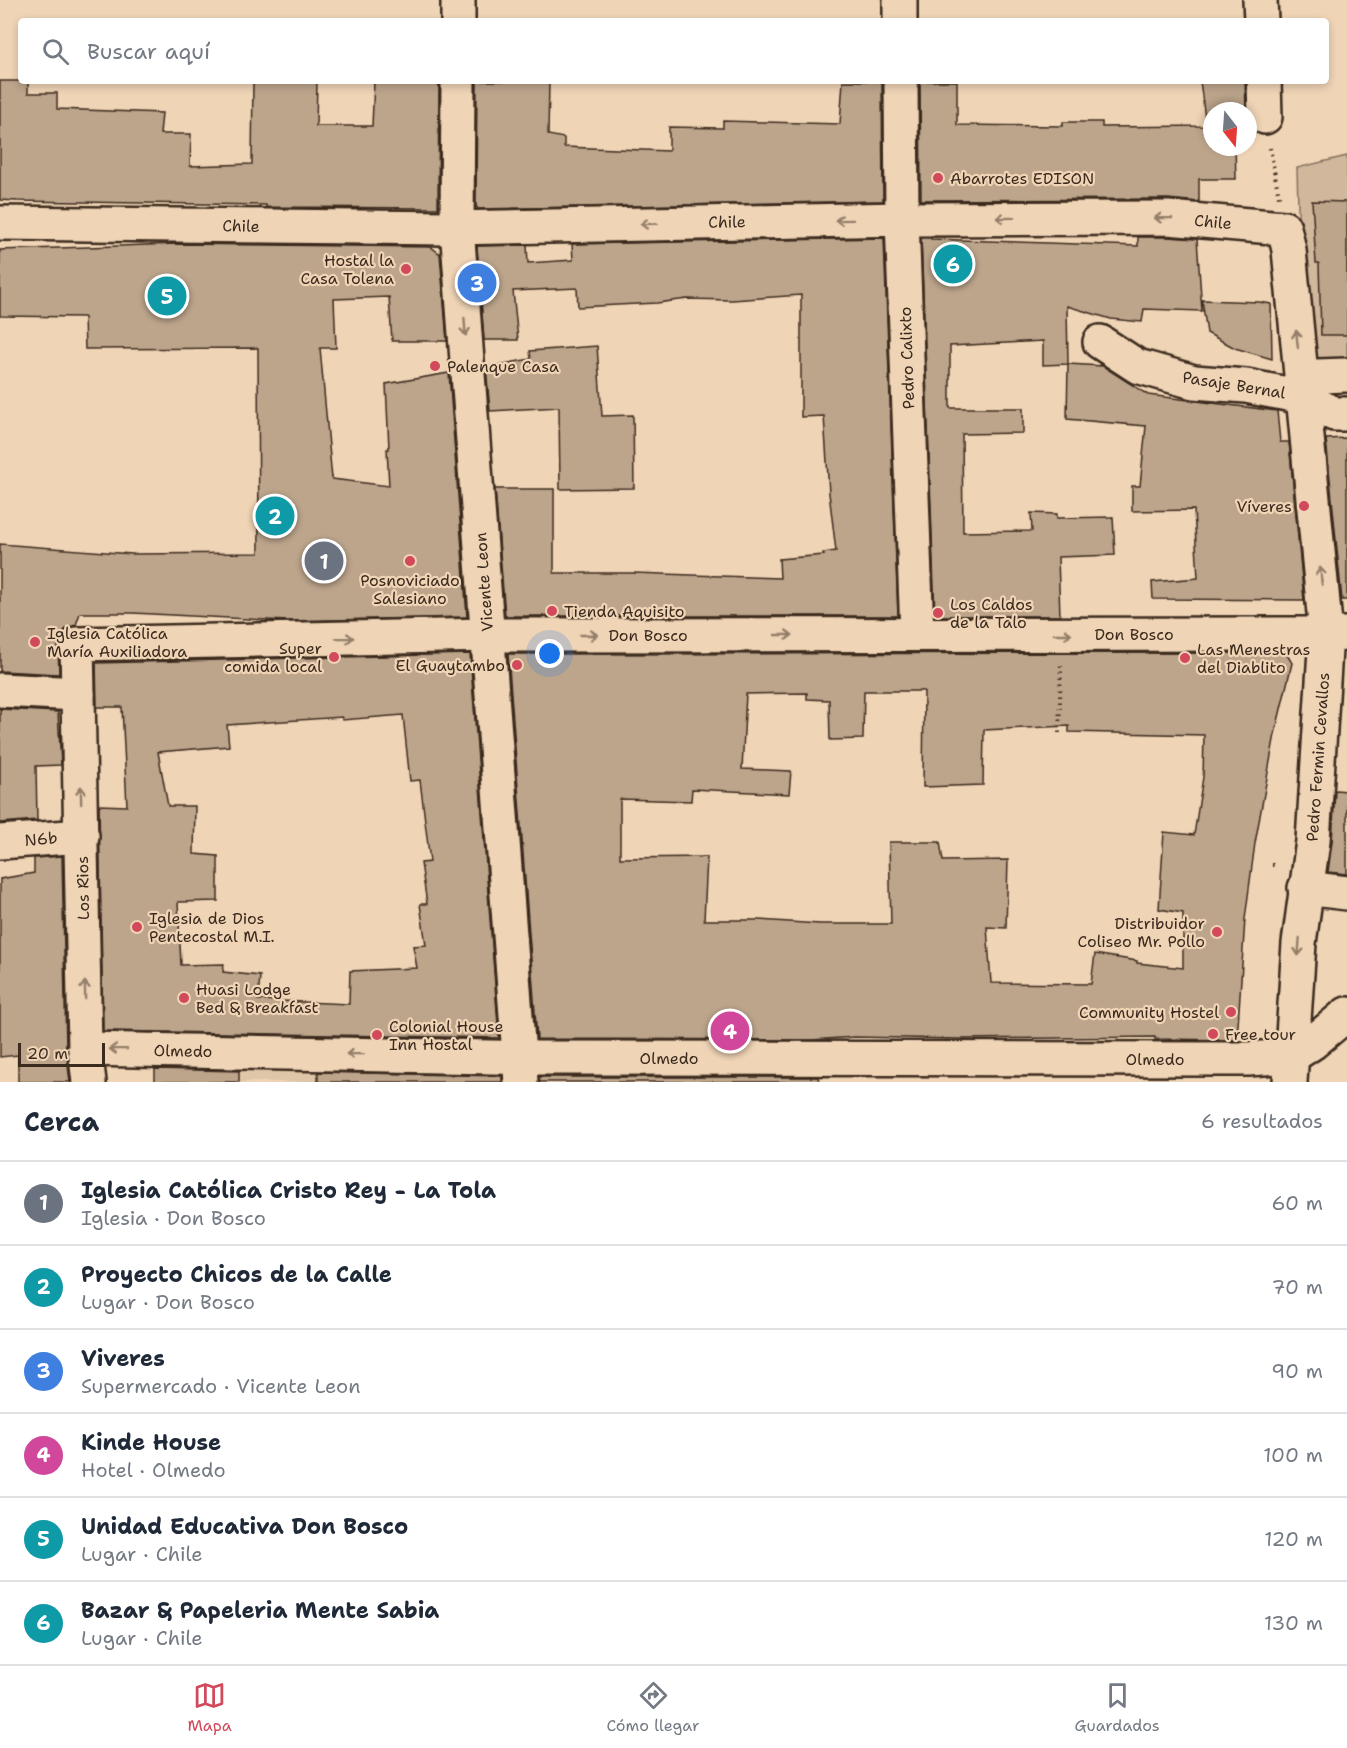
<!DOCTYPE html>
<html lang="es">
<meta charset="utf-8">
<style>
:root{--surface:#fff;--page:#f6f6f7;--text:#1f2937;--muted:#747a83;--line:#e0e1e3;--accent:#d1495b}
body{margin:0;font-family:"Shantell Sans",sans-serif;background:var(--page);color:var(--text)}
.compass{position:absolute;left:1203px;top:102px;width:54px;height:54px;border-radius:50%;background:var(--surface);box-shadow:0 3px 9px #0003;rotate:163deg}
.scale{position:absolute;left:18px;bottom:15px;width:87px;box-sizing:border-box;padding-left:6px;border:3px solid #3b2a1e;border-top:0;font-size:16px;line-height:21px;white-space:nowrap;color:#3b2a1e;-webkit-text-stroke:4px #efd4b6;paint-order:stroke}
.you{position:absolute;left:550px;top:654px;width:21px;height:21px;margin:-15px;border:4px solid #fff;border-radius:50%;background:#1a73e8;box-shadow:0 0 0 9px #1a73e833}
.badge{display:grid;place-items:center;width:39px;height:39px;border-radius:50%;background:var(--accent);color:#fff;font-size:20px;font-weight:700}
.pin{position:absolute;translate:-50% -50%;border:3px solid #fff;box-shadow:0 2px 6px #0006}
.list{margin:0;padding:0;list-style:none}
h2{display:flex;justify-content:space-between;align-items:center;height:78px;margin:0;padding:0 24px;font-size:26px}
h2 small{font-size:20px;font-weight:400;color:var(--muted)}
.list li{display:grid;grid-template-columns:39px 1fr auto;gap:18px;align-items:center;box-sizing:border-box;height:84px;padding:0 24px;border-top:2px solid var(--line)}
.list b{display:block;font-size:22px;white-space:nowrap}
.list p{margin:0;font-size:20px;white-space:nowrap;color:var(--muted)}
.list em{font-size:20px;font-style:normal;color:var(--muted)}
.icon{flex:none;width:33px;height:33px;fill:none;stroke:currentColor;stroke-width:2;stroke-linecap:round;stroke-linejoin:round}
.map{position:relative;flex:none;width:1347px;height:1082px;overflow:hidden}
.search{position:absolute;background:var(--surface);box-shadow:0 3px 9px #0003;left:18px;right:18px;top:18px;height:66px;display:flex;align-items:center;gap:15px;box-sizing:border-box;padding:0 21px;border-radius:6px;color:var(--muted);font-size:22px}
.sheet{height:582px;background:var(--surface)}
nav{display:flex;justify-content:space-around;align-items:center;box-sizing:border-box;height:84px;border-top:2px solid var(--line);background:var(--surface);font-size:16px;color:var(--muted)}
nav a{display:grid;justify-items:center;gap:3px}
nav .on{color:var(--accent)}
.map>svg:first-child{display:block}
.built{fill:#e0c6a9}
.green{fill:#d1b89d;stroke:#86715e;stroke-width:1.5}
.building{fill:#bda58c;stroke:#3b2a1e;stroke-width:1.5;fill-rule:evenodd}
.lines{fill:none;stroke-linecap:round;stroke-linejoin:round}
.minor-casing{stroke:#3b2a1e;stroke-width:38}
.path{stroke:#3b2a1e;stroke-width:4;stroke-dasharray:1.5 4.5;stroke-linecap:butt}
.minor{stroke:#efd4b6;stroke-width:33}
.oneway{stroke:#957f6a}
.poi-dot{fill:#d1495b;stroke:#efd4b6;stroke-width:2}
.labels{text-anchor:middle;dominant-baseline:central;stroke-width:4.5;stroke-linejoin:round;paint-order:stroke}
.poi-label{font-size:16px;fill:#3b2a1e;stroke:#efd4b6;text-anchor:start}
.street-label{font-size:16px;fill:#3b2a1e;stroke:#efd4b6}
</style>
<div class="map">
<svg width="1347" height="1082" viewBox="0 0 1347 1082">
<rect width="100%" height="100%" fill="#efd4b6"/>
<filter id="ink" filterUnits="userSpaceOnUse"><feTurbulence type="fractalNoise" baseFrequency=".0167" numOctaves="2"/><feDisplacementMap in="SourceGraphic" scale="12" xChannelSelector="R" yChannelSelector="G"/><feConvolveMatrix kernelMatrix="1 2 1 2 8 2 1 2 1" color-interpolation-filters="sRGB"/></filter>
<g filter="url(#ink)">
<polygon class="built" points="239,1067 318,1072 318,1082 239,1082"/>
<polygon class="green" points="1347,156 1347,360 1302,362 1297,168"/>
<g class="building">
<polygon points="0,81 28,81 28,93 57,93 57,109 162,113 160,134 191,134 190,166 252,164 253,81 317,81 316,126 372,126 374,81 439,81 438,208 266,207 266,205 17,201 0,200"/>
<polygon points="477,81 549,81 548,135 564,138 564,147 669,151 669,127 723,128 723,121 840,124 843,81 882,81 883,201 478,209 476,206"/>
<polygon points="920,81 957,81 957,125 1063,126 1063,122 1102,122 1102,127 1206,126 1200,81 1245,81 1246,111 1212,111 1212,147 1235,147 1236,179 1199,179 1199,202 1168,199 921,200"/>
<polygon points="1312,201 1347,202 1347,335 1321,335 1319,263 1316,263"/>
<polygon points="1138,237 1167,237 1197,239 1202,311 1144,309 1142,322 1111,319 1067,306 1068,364 1043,365 1043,341 950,346 950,408 1023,408 1023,433 962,434 963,532 1032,531 1031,513 1057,514 1057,518 1113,517 1115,555 1058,557 1060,616 935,616 921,238 931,238 931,239 1138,246"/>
<polygon points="884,238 898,616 505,616 495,489 554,489 554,573 633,573 780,578 779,559 824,555 823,553 836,551 829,493 824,416 801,417 801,295 732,300 687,299 657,303 578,307 577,288 513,291 518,340 484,340 477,246 527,245 528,263 573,260 572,244"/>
<polygon points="177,244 431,247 440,254 447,341 392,341 389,297 334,299 336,348 320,348 332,479 389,486 387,449 389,449 386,384 449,373 467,617 288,621 133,613 80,613 76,625 67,628 60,636 58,644 59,674 0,671 0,544 132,554 259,553 258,348 85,349 84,317 0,316 0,250"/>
<polygon points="1202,300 1259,302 1271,304 1272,359 1235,348 1207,333"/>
<polygon points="597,346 602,416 633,415 634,488 560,489 559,407 490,411 486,367 531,359 530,351"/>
<polygon points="1068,364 1103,366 1148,395 1277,411 1280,442 1289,442 1304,600 1153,599 1152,582 1198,578 1194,510 1132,511 1132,486 1140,486 1146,426 1067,419"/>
<polygon points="1347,438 1347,600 1342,600 1326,439"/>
<path d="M 1286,653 L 1292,663 L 1275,734 L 1255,843 L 1245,919 L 1237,1040 L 1155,1039 L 1155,1037 L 960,1039 L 855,1037 L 811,1040 L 537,1039 L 508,654 ZM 864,691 L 924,691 L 923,787 L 983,785 L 984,730 L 1069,726 L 1069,732 L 1204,735 L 1203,777 L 1194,835 L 1164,832 L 1159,909 L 1183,913 L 1183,968 L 1137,963 L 1137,961 L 1095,954 L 1091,984 L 991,983 L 987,927 L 1006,928 L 1008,860 L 943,861 L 940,842 L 889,842 L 891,924 L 820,924 L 758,920 L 704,920 L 707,857 L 620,858 L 620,799 L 691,801 L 692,789 L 789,794 L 791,771 L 742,769 L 746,694 L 807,693 L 807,699 L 829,700 L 830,740 L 863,739 Z"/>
<path d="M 470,654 L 499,1038 L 103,1031 L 99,805 L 127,806 L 122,707 L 97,707 L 96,663 ZM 403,715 L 410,781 L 420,780 L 430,862 L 421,863 L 427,904 L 420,904 L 426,945 L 413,946 L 417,968 L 350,971 L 349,1004 L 258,1000 L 260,976 L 223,972 L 224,964 L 181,965 L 178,902 L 218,901 L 218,856 L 194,854 L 195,806 L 168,806 L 158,752 L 229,746 L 227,725 L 342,717 L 342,720 Z"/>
<polygon points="0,709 58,712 61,765 36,766 37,820 0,823"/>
<polygon points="1335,790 1347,791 1347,874 1328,872 1332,842"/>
<polygon points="62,856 66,1049 70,1082 18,1082 18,1055 0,1057 0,879 34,873 34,858"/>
<polygon points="155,1069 239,1071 239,1082 155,1082"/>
<polygon points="318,1072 502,1076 502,1082 318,1082"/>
<polygon points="539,1077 818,1077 819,1082 540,1082"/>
</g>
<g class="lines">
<defs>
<g id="minor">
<polyline points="900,0 900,21"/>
<polyline points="1260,0 1261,21"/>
<polyline points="458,21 458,0"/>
<polyline points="458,81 457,227 521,1082"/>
<polyline points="901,81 902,219 917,634"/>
<polyline points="1264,81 1265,117"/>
<polyline points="0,223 448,228 902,219 1168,218 1284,228 1289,250 1326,634 1313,841 1299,943 1290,1082"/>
<polyline points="1100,342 1137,366 1194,382 1246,386 1303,397 1334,414 1347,414"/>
<polyline points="1303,397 1317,376 1347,375"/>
<polyline points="0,690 78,694"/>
<polyline points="0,842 82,836"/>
<polyline points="1305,888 1347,893"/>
<polyline points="85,1049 538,1058 1248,1059 1292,1056 1312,1043 1347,1014"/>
<polyline points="89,1082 85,1049 77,644 488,635 1347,634"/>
</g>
</defs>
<use href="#minor" class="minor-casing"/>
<g class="path">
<polyline points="1270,148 1279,197"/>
<polyline points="1059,733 1061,665"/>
<polyline points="1272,865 1275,865"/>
</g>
<use href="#minor" class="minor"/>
</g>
<defs><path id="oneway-shaft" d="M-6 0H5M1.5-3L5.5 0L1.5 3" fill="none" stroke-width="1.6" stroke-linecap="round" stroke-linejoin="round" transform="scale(1.5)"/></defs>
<g class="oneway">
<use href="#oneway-shaft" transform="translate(1005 218) rotate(179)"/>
<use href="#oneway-shaft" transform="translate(1163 218) rotate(-179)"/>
<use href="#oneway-shaft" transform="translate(844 220) rotate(179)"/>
<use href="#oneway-shaft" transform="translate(649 224) rotate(179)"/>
<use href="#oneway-shaft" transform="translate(465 327) rotate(86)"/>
<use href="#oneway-shaft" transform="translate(1297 339) rotate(-96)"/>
<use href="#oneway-shaft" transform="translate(1321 576) rotate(-96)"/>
<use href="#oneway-shaft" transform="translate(1063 634)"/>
<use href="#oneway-shaft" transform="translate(589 635)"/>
<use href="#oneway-shaft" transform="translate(784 635)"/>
<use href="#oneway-shaft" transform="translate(345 638) rotate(-1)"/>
<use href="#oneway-shaft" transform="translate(81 795) rotate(-91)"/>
<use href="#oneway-shaft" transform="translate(1299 947) rotate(94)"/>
<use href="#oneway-shaft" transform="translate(85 990) rotate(-91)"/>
<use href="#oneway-shaft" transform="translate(118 1049) rotate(-179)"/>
<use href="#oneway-shaft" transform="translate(355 1054) rotate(-179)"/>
</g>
</g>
<g class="poi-dot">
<circle cx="938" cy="178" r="6"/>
<circle cx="406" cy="269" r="6"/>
<circle cx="435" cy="366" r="6"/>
<circle cx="1304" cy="506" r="6"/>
<circle cx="410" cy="561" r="6"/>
<circle cx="552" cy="611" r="6"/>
<circle cx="938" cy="613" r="6"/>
<circle cx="35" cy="642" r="6"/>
<circle cx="334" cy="657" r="6"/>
<circle cx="1185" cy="658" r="6"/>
<circle cx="517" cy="665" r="6"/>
<circle cx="137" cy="927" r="6"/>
<circle cx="1217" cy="932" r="6"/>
<circle cx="184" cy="998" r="6"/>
<circle cx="1231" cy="1012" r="6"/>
<circle cx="1213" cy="1034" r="6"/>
<circle cx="377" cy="1035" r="6"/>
</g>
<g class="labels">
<g class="poi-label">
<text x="950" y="178">Abarrotes EDISON</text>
<text x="394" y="260" text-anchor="end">Hostal la<tspan x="394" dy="18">Casa Tolena</tspan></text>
<text x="447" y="366">Palenque Casa</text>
<text x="1292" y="506" text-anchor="end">Víveres</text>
<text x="410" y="580" text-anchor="middle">Posnoviciado<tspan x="410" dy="18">Salesiano</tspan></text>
<text x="950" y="604">Los Caldos<tspan x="950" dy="18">de la Talo</tspan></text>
<text x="564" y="611">Tienda Aquisito</text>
<text x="47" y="633">Iglesia Católica<tspan x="47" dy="18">María Auxiliadora</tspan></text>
<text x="322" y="648" text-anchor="end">Super<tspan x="322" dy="18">comida local</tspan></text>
<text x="1197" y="649">Las Menestras<tspan x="1197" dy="18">del Diablito</tspan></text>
<text x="505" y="665" text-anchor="end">El Guaytambo</text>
<text x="149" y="918">Iglesia de Dios<tspan x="149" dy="18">Pentecostal M.I.</tspan></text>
<text x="1205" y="923" text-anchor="end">Distribuidor<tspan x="1205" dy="18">Coliseo Mr. Pollo</tspan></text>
<text x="196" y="989">Huasi Lodge<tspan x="196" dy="18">Bed &amp; Breakfast</tspan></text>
<text x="1219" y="1012" text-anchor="end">Community Hostel</text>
<text x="389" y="1026">Colonial House<tspan x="389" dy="18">Inn Hostal</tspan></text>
<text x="1225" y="1034">Free tour</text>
</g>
<g class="street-label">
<text transform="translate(727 222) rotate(-1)">Chile</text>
<text transform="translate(1213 222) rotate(5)">Chile</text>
<text transform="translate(241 226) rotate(1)">Chile</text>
<text transform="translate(907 358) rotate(-92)">Pedro Calixto</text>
<text transform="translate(1234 385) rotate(9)">Pasaje Bernal</text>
<text transform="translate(484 582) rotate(-94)">Vicente Leon</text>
<text x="1134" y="634">Don Bosco</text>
<text x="648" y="635">Don Bosco</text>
<text transform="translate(1318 757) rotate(-86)">Pedro Fermin Cevallos</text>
<text transform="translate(41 839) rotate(-5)">N6b</text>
<text transform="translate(83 888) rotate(-91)">Los Rios</text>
<text transform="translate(183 1051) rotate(1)">Olmedo</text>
<text x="669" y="1058">Olmedo</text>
<text x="1155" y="1059">Olmedo</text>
</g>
</g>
</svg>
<svg class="compass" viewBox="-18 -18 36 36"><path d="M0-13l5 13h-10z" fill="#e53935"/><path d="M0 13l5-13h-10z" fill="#747a83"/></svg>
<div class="scale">20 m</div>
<div class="you"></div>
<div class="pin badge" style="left:324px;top:561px;background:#6b7280">1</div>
<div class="pin badge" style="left:275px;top:516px;background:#0f9aa8">2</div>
<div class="pin badge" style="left:477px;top:283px;background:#3f7fe0">3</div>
<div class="pin badge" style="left:730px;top:1031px;background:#d1479c">4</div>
<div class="pin badge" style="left:167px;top:296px;background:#0f9aa8">5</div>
<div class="pin badge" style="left:953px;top:264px;background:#0f9aa8">6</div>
<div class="search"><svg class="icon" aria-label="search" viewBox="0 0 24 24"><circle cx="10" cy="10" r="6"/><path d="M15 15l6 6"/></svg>Buscar aquí</div>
</div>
<section class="sheet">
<h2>Cerca<small>6 resultados</small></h2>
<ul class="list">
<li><span class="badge" style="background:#6b7280">1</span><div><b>Iglesia Católica Cristo Rey - La Tola</b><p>Iglesia · Don Bosco</p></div><em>60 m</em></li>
<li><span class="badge" style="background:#0f9aa8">2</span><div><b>Proyecto Chicos de la Calle</b><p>Lugar · Don Bosco</p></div><em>70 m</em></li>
<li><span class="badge" style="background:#3f7fe0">3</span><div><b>Viveres</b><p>Supermercado · Vicente Leon</p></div><em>90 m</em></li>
<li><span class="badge" style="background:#d1479c">4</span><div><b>Kinde House</b><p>Hotel · Olmedo</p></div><em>100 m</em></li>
<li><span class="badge" style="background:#0f9aa8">5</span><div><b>Unidad Educativa Don Bosco</b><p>Lugar · Chile</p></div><em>120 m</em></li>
<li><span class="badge" style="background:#0f9aa8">6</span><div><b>Bazar &amp; Papeleria Mente Sabia</b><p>Lugar · Chile</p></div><em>130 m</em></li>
</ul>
</section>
<nav>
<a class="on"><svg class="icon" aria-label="map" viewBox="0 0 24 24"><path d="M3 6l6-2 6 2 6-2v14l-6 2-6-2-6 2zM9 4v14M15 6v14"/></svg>Mapa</a>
<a><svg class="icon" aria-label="directions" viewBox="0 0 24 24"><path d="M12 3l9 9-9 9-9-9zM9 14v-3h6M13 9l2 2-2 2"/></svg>Cómo llegar</a>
<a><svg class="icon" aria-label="saved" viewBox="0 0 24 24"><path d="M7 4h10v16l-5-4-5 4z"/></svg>Guardados</a>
</nav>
